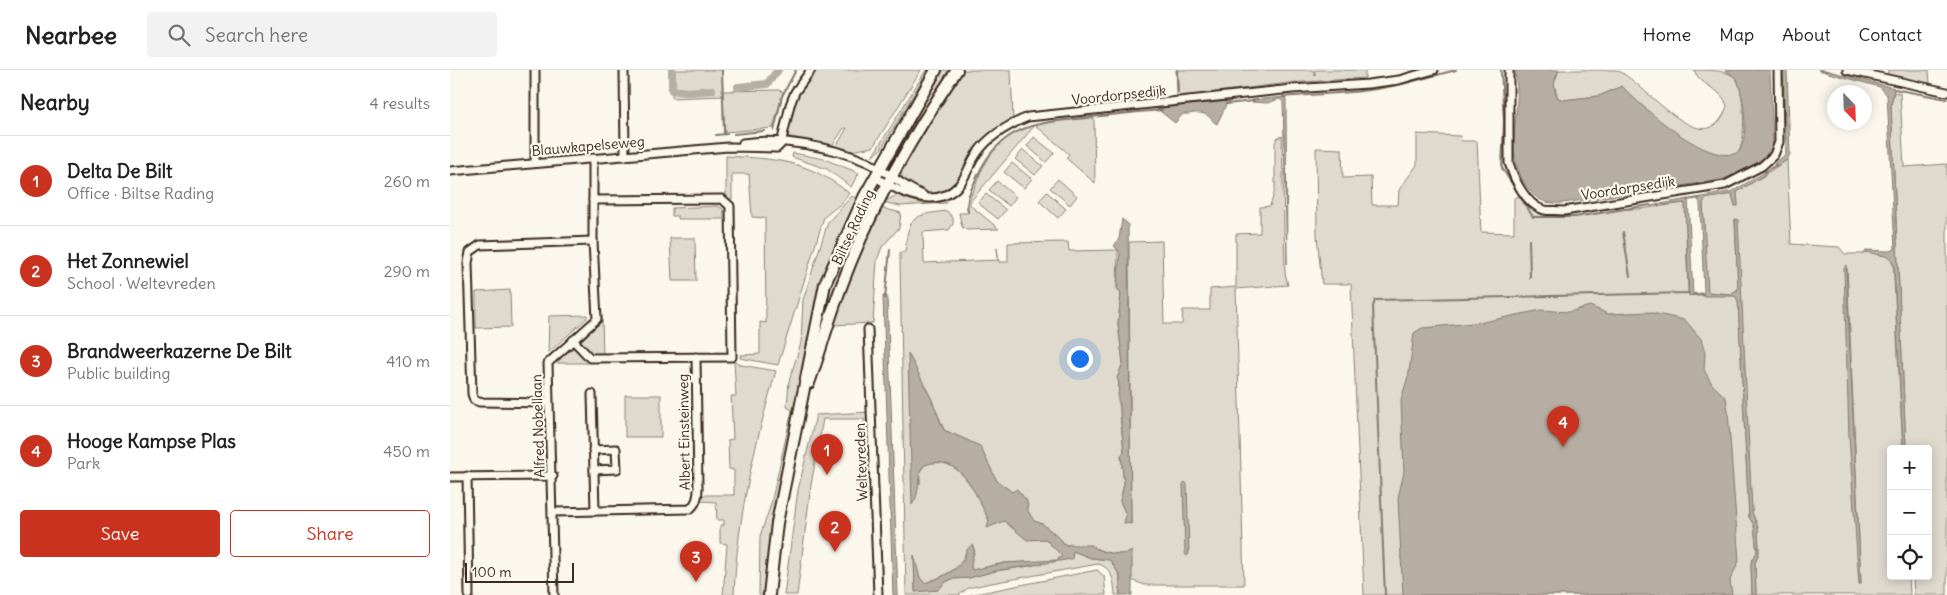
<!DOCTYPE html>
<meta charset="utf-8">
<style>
:root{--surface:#fff;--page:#f2f2f2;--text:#202124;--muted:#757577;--line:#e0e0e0;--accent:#c8321e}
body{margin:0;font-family:Delius,sans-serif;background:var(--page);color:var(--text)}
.controls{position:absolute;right:15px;bottom:15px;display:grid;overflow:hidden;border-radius:5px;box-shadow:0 2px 12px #0003}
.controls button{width:45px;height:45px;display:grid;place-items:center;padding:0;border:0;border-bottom:1px solid var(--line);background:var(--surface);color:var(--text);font:25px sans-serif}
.compass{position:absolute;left:1377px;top:15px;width:45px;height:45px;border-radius:50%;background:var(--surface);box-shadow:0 2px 12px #0003;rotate:157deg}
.scale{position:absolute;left:15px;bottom:12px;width:109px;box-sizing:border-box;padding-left:5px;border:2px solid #3b2a1e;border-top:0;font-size:14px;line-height:18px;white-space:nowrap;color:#3b2a1e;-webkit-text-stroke:4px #fbf7ec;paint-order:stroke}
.you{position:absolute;left:629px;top:288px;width:18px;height:18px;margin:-12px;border:4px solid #fff;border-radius:50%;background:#1a73e8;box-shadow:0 0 0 8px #1a73e833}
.badge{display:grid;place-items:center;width:32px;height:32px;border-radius:50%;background:var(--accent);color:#fff;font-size:16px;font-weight:700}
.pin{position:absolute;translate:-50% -41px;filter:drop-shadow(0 1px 2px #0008)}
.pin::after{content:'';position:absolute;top:26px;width:18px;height:15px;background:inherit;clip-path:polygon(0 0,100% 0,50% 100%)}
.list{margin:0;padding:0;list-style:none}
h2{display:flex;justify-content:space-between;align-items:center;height:65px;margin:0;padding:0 20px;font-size:21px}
h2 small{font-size:16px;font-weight:400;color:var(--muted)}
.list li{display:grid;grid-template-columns:32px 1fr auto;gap:15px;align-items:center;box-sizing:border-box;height:90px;padding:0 20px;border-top:1px solid var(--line)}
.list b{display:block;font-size:19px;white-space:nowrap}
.list p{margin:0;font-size:16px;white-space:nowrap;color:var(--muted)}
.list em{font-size:16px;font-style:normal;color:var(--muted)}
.actions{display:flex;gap:10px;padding:15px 20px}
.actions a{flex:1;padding:11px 0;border:1px solid var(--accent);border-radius:5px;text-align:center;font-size:18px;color:var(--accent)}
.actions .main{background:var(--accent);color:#fff}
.icon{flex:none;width:28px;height:28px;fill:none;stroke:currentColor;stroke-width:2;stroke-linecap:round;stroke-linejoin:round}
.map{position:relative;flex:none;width:1497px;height:525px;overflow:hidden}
header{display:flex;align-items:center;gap:30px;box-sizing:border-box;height:70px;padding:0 25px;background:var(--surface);border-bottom:1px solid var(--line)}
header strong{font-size:24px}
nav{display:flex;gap:28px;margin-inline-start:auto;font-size:18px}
.search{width:350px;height:45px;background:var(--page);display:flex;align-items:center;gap:12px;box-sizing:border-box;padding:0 18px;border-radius:5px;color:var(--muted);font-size:19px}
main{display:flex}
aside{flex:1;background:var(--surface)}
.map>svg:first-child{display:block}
.green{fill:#dfd9ce;stroke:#8d8276;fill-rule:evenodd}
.water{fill:#b6aea2;stroke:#85796d}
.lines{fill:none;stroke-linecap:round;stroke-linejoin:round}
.stream{stroke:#85796d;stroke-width:2}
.canal{stroke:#b6aea2;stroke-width:8}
.minor-casing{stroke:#3b2a1e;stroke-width:11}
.secondary-casing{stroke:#3b2a1e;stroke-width:14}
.minor{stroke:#fbf7ec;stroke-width:7}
.secondary{stroke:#fbf7ec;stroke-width:10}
.labels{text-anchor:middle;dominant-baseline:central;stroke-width:4.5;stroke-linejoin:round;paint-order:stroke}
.street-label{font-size:14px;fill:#3b2a1e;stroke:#fbf7ec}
</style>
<header>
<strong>Nearbee</strong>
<div class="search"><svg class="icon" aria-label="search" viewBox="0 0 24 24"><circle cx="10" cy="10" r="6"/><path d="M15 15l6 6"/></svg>Search here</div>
<nav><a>Home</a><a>Map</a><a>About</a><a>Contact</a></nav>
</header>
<main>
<aside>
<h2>Nearby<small>4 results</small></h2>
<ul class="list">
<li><span class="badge">1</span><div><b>Delta De Bilt</b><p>Office · Biltse Rading</p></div><em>260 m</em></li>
<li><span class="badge">2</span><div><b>Het Zonnewiel</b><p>School · Weltevreden</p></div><em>290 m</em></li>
<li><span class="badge">3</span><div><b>Brandweerkazerne De Bilt</b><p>Public building</p></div><em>410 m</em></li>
<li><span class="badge">4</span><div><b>Hooge Kampse Plas</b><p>Park</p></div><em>450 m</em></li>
</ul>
<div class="actions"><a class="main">Save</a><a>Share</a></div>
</aside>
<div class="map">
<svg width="1497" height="525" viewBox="0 0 1497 525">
<rect width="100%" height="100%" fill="#fbf7ec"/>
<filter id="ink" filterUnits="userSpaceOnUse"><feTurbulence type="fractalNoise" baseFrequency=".02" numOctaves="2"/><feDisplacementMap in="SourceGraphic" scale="10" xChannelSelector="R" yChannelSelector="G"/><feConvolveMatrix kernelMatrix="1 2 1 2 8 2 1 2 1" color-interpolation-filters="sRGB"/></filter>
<g filter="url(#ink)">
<g class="green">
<polygon points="222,0 272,0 273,21 329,20 333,22 323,58 275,62 273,26 222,28"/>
<polygon points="365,0 471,0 423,77 401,81 386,77 397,58 394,58 382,76 337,66 347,24"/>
<polygon points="476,0 478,0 431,79 422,87"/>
<polygon points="489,0 504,0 440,99 445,81"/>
<polygon points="509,0 561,0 563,51 550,58 506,114 493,122 476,124 457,113 452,107 451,98"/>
<polygon points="726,0 863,0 865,6 865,0 915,0 915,8 838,13 727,27"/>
<path d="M 1109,0 C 1122,0 1155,0 1166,0 C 1192,8 1256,100 1277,36 C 1272,17 1250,17 1244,0 C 1258,0 1273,0 1284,6 C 1295,14 1297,75 1287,84 C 1250,92 1194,42 1172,16 L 1149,26 L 1113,30 L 1108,28 L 1104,14 Z"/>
<polygon points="1438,0 1479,0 1480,14 1438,6"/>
<polygon points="1444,22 1450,23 1454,97 1497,94 1497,525 1464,525 1463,506 1478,506 1478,379 1456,379 1441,35"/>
<path d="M 644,48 L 645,113 L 616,88 L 619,84 L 585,55 L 520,132 L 520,135 L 549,159 L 517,160 L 512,157 L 509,143 L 518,143 C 516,130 522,126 526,114 C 548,53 586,53 644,48 Z"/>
<polygon points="967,64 1010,66 1011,71 1027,71 1031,162 1064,163 1064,128 1071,125 1082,138 1097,144 1147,139 1189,139 1235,133 1238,224 1246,223 1246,226 1249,226 1249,223 1253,223 1252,225 1288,226 1299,447 1304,455 1307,482 1301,493 1302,525 914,525 901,214 872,214 867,166 866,78 892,79 893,108 921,107 922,135 948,135 949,120 967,95"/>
<path d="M 832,66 L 835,203 L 838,215 L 786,219 L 794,515 L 695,515 L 681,510 L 681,482 C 669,490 632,473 616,475 L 606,464 L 584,451 L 562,422 L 547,411 L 519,371 L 494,360 L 481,328 L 458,284 L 470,414 C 470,403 469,396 481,393 C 513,387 528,429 539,450 L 554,451 L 562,458 L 595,469 L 613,486 L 608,489 L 623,481 L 641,488 L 660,490 L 670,506 L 670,525 L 665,525 C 664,512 663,498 648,494 L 536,514 L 518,518 L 509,525 L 456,525 L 450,189 L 450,182 L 455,182 C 458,146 463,145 497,141 L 503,148 L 503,154 L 499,160 L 473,162 L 474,193 L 548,190 L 547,178 L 549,192 L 558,192 L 558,173 L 618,172 L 619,181 L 668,180 L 667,218 L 671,223 L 668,254 L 673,293 C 663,310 673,362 674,383 L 671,385 L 674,414 L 670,431 L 681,454 L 679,172 L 712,171 L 714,254 L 732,254 L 733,240 L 760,240 L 760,219 L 786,217 L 786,164 L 810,163 L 810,137 L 820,136 L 825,120 L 825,73 L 827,68 ZM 525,480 L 520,494 L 522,500 L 555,493 L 604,491 L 574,497 L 545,501 L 519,508 L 502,509 L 494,513 L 488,520 L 465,521 L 464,488 L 470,508 L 475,513 C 492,507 511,500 516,481 Z"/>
<polygon points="584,67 604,83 596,92 577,76"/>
<polygon points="573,80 593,96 585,105 565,89"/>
<polygon points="343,83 374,89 409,103 401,117 377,99 342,87"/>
<path d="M 276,86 C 327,89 357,90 399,123 L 393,132 L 374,147 L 328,295 L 290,288 L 291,285 L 310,284 L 310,252 L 316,253 L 315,148 L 302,147 L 299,104 L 282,104 L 282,129 L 276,129 Z"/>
<path d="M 1337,90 L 1341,174 L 1389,177 L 1395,184 L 1412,184 L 1416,182 L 1436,185 L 1443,191 L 1453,379 L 1441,379 L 1441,506 L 1459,506 L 1460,525 L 1306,525 L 1305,493 L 1309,482 L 1308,458 L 1302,442 L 1285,150 L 1288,219 L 1281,224 L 1257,222 L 1253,134 L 1254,129 L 1282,124 L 1284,132 L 1288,135 L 1287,122 ZM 1397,198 L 1411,513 L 1409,514 Z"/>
<polygon points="562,93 582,109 574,118 554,102"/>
<polygon points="608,109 627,126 620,135 600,118"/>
<polygon points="547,111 566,127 559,136 539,120"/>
<polygon points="597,122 616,139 608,148 589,131"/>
<polygon points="536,124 556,140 548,149 528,133"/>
<polygon points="447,125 470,131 494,129 497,133 450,136 433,132"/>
<polygon points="402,126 409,131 369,223 330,413 315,525 309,525 310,466 321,434 342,340 337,337 339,311 351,273 353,230 378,152"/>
<polygon points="413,134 420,136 394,193 362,299 377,216"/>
<polygon points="268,136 274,140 274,149 228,149 228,146 222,146 222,138"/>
<polygon points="432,138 451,143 449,158 432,177 427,190 423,253 383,255 398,207 429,139"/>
<polygon points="220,168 245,168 246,211 222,211"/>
<polygon points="60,220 61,257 26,258 26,222"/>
<polygon points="137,245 137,248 98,283 99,246"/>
<path d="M 152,246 L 153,287 C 143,285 133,282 131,271 L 147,255 Z"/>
<polygon points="122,278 127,280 140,293 107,293 118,279"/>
<path d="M 284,291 L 291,295 L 326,301 C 305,373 287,449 284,525 L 273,525 L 277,474 L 270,473 L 270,455 L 274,455 L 274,450 L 267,450 L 266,432 L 250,431 L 253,425 L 284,425 L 284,400 L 279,399 L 278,370 L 283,369 L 281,326 L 286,326 Z"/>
<rect x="175" y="325" width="36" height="42"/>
<polygon points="420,342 421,371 414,371 414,349 373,349 361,415 347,525 334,525 348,420 366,345"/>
<polygon points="647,500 654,506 656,525 520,525"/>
</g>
<g class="water">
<path d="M 1065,0 L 1109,0 C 1104,9 1102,19 1108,28 L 1113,30 L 1149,26 L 1172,16 C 1189,35 1263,101 1290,81 C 1299,63 1294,28 1287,9 L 1275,0 L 1320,0 L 1323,74 C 1315,93 1289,104 1271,110 L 1113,133 C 1096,134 1087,131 1077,117 C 1057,87 1065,64 1067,31 C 1068,21 1066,10 1065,0 Z"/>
<polygon points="1333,0 1337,0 1340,84 1337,90 1325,97 1324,94 1336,84"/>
<polygon points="1375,0 1444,18 1441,35 1456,379 1453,379 1444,196 1440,187 1416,182 1416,180 1439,181 1445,179 1437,25 1430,17 1375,2"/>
<polygon points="835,27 836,29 837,194 833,31 829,29 818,33 802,32 802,30"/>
<path d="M 781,31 L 776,35 L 767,54 C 762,52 760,45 754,44 C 746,41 740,45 733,44 L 725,53 L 706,38 Z"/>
<polygon points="1317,101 1315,105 1287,122 1288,136 1285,136 1282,124 1255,129 1253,134 1258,222 1281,224 1288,219 1285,149 1288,150 1302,442 1308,458 1309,482 1305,493 1306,525 1302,525 1301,493 1307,482 1304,455 1299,447 1288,231 1285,226 1252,226 1254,221 1250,133 1247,128 1283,121"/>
<polygon points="1238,129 1243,225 1239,226 1235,133 1200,136"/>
<path d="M 672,149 L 678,154 L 681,454 L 674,453 L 676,445 L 670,431 L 674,414 L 671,385 L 674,383 C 673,367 670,354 671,339 C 671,335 667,331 668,327 C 668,319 671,316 667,308 L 673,293 L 668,254 L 671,223 L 667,218 L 670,182 L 664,176 L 669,169 Z"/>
<polygon points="1396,195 1411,514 1409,514 1399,367 1394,199"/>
<polygon points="433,226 437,226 448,525 443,525"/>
<polygon points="1140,236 1158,244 1198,242 1235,250 1251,269 1255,282 1254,300 1262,314 1276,328 1278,342 1289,491 1280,510 1282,525 953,525 948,428 954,402 951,330 959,303 964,263 972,258 1033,252 1091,240 1119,242"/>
<path d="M 458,283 L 481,328 L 494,360 L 530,376 L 547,411 L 562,422 L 567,419 L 577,431 L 578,441 L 584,451 L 593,454 L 616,475 L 642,475 C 648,483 675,487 682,481 L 682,525 L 670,525 L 670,506 L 660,490 L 641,488 L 623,481 L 622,489 L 545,501 L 519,508 L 502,509 L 494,513 L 488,520 L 465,522 L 464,485 L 470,508 L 475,513 C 486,509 507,502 513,491 C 517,484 514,479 523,475 C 526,484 519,491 522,500 L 555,493 L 607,490 L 612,486 L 595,469 L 577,470 L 554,451 L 537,458 L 539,450 C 528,430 513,387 482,393 C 478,394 474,394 472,398 C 466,406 472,421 462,435 Z"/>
<polygon points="735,412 737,414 739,484 737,486 735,484 733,414"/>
</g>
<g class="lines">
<g class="stream">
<polyline points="272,0 274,64"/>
<polyline points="727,0 728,22"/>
<polyline points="1051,0 1054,51 1052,98 1083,147 1125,147 1200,135"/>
<polyline points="1369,0 1376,1"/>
<polyline points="1444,19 1497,29"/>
<path d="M 833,27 C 862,24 890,24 919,20 C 949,17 977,7 1006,0"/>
<polyline points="776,34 804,31"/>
<polyline points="324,61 332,26 346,0"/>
<polyline points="284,64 314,61"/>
<polyline points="266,65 277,64"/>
<polyline points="1315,102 1326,95"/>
<polyline points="1237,130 1250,128"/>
<path d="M 518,142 C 515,128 522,119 527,107 C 549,57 583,53 632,48 C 659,45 685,42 712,40"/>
<polyline points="1173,162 1180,206"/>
<polyline points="1079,170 1080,207"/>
<polyline points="1243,225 1253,224"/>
<polyline points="435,228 440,180"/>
<polyline points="935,525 923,237 925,230 1239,223"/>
</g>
<g class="canal">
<polyline points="222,0 222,20 237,22 262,20"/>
<polyline points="288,17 317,14 328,0"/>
</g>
<defs>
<g id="minor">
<polyline points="174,0 175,86"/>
<path d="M 1059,0 L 1059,93 C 1064,109 1076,135 1094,140 C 1100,141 1107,140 1114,141 L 1275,115 L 1312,96 L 1324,85 L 1329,72 L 1328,0"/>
<polyline points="1397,0 1497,22"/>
<path d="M 293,73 C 330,67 383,77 417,92 C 437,101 453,117 473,125"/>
<polyline points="85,93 85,0"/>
<polyline points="0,101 278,77 327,78 331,74 340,35 345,22 361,0"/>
<path d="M 425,107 C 448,121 485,142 509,115 C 517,106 520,92 528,82 C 540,65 558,55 578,47 L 842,19 L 918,14 L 949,10 L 984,0"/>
<polyline points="418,259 428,525"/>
<polyline points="123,270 140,288 282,287 280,136 272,129 143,130"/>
<polyline points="142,324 145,441"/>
<polyline points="98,333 29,332 24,330 22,324 18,193 20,182 30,175 143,171"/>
<polyline points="143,380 166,379 167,399 144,400"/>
<polyline points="17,406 19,525"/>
<polyline points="0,407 103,406"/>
<path d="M 103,442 L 240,439 C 247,433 248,426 248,418 L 246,287"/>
<polyline points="104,525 98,293 147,249 143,171 143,88"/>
</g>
<g id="secondary">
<path d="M 359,313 C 371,280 380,245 393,212 C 421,137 462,66 507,0"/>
<polyline points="319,525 327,453 375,214 414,127 486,0"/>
</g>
</defs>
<use href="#minor" class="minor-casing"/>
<use href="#secondary" class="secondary-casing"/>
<use href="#minor" class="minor"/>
<use href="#secondary" class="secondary"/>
</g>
</g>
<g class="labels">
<g class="street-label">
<text transform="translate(669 25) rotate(-6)">Voordorpsedijk</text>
<text transform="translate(138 76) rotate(-5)">Blauwkapelseweg</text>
<text transform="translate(1178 118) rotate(-9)">Voordorpsedijk</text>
<text transform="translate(403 157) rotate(-65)">Biltse Rading</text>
<text transform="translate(88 356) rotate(-92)">Alfred Nobellaan</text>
<text transform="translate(234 362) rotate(-91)">Albert Einsteinweg</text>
<text transform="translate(411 392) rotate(-92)">Weltevreden</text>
</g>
</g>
</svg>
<div class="controls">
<button>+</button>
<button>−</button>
<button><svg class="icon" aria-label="locate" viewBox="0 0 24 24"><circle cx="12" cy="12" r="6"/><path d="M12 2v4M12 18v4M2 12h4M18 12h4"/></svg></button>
</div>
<svg class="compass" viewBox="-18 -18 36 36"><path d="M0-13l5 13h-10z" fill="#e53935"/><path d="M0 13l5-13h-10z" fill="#757577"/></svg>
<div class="scale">100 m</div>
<div class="you"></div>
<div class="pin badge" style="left:377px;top:405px">1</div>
<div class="pin badge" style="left:385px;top:482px">2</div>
<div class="pin badge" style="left:246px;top:512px">3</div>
<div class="pin badge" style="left:1113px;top:377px">4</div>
</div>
</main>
